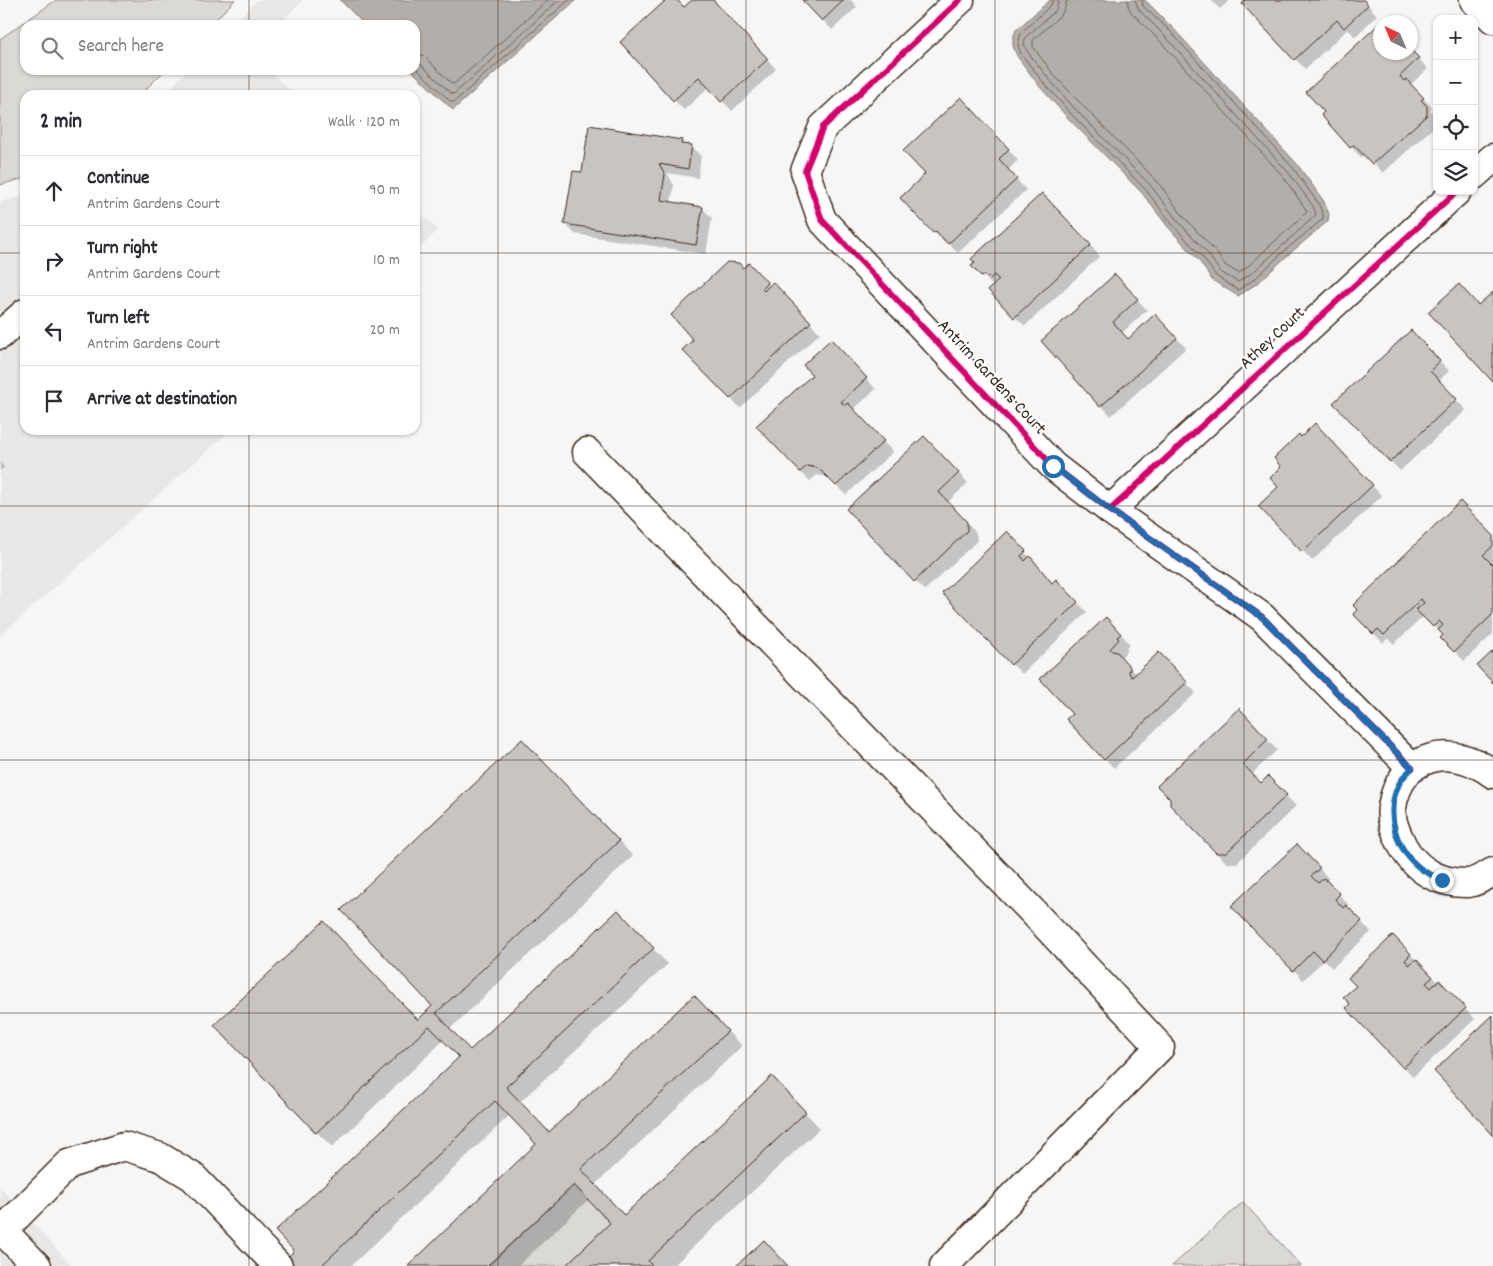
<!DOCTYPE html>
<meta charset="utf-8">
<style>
:root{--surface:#fff;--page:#f2f2f3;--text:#2b2b33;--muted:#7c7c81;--line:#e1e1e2}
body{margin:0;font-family:Dekko,sans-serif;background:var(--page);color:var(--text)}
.controls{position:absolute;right:15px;top:15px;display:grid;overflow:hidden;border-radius:10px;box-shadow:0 1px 4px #0004}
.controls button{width:45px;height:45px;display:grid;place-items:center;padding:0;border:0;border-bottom:1px solid var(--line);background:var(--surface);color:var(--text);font:25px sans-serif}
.compass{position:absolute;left:1373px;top:15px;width:45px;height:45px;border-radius:50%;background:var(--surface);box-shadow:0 1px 4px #0004;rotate:316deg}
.stop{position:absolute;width:15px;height:15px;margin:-11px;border:4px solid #1f6fb2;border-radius:50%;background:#fff}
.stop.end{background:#1f6fb2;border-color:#fff;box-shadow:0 1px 5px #0008}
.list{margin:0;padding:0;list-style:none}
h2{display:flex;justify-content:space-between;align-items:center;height:65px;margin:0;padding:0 20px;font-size:21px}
h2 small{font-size:16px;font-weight:400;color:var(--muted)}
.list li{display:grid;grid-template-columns:32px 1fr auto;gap:15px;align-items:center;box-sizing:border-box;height:70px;padding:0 20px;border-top:1px solid var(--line)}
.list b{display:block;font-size:19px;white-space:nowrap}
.list p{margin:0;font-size:16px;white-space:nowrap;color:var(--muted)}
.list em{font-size:16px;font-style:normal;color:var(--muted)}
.icon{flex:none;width:28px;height:28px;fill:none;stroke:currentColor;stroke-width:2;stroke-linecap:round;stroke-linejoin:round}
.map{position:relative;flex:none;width:1493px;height:1266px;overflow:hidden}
.search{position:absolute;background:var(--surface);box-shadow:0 1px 4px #0004;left:20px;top:20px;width:400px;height:55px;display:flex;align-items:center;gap:12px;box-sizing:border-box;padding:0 18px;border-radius:15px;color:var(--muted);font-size:19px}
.panel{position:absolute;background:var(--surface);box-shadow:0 1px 4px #0004;left:20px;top:90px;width:400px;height:345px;border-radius:15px}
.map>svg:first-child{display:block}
.built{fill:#e9e7e6}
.green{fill:#dbd9d6;stroke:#8b827a}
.water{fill:#b4aeaa;stroke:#847972}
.shadow{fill:#0003}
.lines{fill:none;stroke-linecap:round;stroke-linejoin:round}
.shore{stroke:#6b5f56;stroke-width:1}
.building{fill:#c9c3c1;stroke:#3b2a1e}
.minor-casing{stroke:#3b2a1e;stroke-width:31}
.minor{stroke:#fff;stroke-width:28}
.cycleway-casing{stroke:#fff;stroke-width:9}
.cycleway{stroke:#d6006c;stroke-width:6}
.route{stroke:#1f6fb2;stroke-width:6}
.grid{fill:none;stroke:#3b2a1e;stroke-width:1;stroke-opacity:0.55}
.labels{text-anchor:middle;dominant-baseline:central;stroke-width:4.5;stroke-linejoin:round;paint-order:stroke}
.street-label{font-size:18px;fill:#3b2a1e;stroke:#fff}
</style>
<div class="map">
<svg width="1493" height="1266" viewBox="0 0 1493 1266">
<rect width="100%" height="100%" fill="#f7f6f6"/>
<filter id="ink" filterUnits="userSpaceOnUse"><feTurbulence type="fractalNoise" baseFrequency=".02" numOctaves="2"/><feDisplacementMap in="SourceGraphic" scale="10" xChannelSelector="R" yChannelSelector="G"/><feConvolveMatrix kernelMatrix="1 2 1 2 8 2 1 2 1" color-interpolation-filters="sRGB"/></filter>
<g filter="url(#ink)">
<g class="built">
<polygon points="257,0 303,0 278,25 232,25"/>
<polygon points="188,70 268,70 295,95 163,95"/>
<polygon points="25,195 25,430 231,430 0,636 0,202"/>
<polygon points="415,208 438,230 415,253"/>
<polygon points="0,1187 72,1266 0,1266"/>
</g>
<g class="green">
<polygon points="56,0 235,0 210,25 25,25 25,70 165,70 140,95 25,95 25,178 0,185 0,39"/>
<polygon points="574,1185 610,1223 565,1266 488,1266"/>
<polygon points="1243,1202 1301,1266 1172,1266"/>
</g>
<g class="water">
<polygon points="340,0 576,0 453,110 411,70 415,70 415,25 365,25"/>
<polygon points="1050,0 1145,0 1172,27 1297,164 1323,200 1329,214 1328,221 1287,256 1259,282 1238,296 1212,280 1200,262 1168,227 1142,193 1068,118 1040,87 1017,56 1013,46 1013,38 1016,30"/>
</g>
<g class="shadow">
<polygon points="668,0 676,0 684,9 694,0 712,0 776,69 732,111 709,87 684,110 674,100"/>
<polygon points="804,0 851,0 857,7 832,30"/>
<polygon points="1211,0 1230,0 1220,9"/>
<polygon points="1247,0 1363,0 1377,15 1355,37 1348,29 1305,69 1243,4"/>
<polygon points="1380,25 1380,52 1410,52 1410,49 1428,69 1410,85 1433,108 1430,110 1437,117 1436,125 1383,173 1365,154 1361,157 1351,147 1322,115 1326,112 1307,92"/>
<polygon points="971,108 1018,160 1008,170 1026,190 958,253 946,241 944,242 934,232"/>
<polygon points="681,141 686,146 691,146 701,156 698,178 667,173 674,185 671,203 702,208 712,218 706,254 575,234 565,224 583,173"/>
<polygon points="1052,205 1100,256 1025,326 1015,317 994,287 973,266"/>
<polygon points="743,270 759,274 771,287 783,294 820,333 740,408 730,398 695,340"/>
<polygon points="1125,286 1147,310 1122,333 1128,340 1165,325 1186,348 1111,416 1043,341"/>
<polygon points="1421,341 1449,371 1439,381 1466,410 1400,471 1335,403"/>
<polygon points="840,351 876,389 853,410 893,452 846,495 828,477 817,475 810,481 800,472 814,375"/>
<polygon points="1325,435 1382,496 1312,561 1303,551 1280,487 1301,438"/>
<polygon points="934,447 968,483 948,502 976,533 977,541 925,590 915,581"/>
<polygon points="0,462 4,467 0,471"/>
<polygon points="1493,537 1493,634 1464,661 1442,638 1444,636 1424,616 1394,644 1388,638 1383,643 1355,614"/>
<polygon points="1016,542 1053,584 1056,581 1087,612 1022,674 943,593"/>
<polygon points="1116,629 1130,644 1126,648 1128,650 1121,657 1137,675 1169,664 1196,693 1114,768 1105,759 1074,714"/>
<polygon points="1248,719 1277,750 1252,774 1261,784 1268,777 1296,806 1237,863 1227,863 1217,853"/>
<polygon points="537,755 633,856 450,1029 470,1051 632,927 668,964 520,1102 549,1134 709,1012 742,1046 595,1185 625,1216 786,1093 820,1128 673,1266 567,1266 612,1224 589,1199 518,1266 410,1266 538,1144 510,1115 351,1266 296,1266 461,1057 444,1040 332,1147 317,1132 434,1006"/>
<polygon points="1306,855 1329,879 1326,881 1349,905 1347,907 1371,932 1332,968 1324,960 1303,980 1294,970"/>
<polygon points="1393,937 1475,1019 1413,1077 1352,1004 1358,986"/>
</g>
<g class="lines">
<g class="shore">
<polyline points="1053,0 1051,5 1021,33 1018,45 1021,54 1044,83 1072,115 1146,190 1172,224 1204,259 1216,276 1238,290 1256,278 1283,252 1323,219 1323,215 1318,203 1293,168 1169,30 1143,6 1142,0"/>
<polyline points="1059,0 1056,10 1026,37 1024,44 1027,51 1049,79 1076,110 1151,186 1177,220 1209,255 1220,272 1238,282 1252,273 1315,216 1316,214 1313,206 1288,172 1164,35 1139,10 1135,0"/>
<path d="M 1067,0 L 1065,8 L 1061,15 L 1033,40 L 1033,47 L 1054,75 L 1082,105 L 1157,181 L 1183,216 L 1215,251 L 1226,266 L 1238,273 C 1252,265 1262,252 1274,242 C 1285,232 1296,224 1306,213 L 1307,211 L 1283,176 L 1159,40 L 1132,13 L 1128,6 L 1128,0"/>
<polyline points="415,52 424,56 451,83 454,84 548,0"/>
<polyline points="415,59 451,93 454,94 559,0"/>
<polyline points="415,67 451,102 454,102 569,0"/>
</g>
</g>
<g class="building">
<polygon points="666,0 677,0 684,7 692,0 713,0 768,59 721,102 699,77 673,101 620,42"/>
<polygon points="802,0 844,0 822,21"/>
<polygon points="1245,0 1364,0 1368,5 1344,28 1337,20 1294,60 1242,4"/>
<polygon points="1380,23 1380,52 1410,52 1410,49 1419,58 1400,76 1404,81 1406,79 1424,98 1421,100 1427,106 1427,115 1372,164 1354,145 1350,148 1321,115 1324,112 1306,92"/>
<polygon points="961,97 1009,149 999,159 1017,179 948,244 936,231 933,233 900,198 925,174 903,151"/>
<polygon points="589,125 682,140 681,144 692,145 688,169 659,164 665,174 661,200 703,207 696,245 564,224 573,171 582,172"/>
<polygon points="1042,193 1091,245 1014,318 988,290 999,280 994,275 990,279 985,274 982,277 971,266 975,263 971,259"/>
<polygon points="727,262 739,263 743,268 749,263 768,283 762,289 764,291 773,282 811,322 730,399 682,350 693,340 671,315"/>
<polygon points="1115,274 1138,299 1113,322 1128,339 1155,314 1177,338 1100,407 1041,341"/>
<polygon points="1459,284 1478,305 1493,292 1493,382 1428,312"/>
<polygon points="1411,330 1440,361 1430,371 1457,399 1390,462 1333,403"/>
<polygon points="831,339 867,378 841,402 845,405 848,403 884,441 836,486 818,468 807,466 800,472 756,426 812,375 803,365"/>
<polygon points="1315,423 1373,485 1302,552 1258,506 1278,487 1270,478 1281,467 1274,458 1299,434 1301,437"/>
<polygon points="924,436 959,473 939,492 967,522 967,531 914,582 846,509"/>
<polygon points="1460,501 1493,535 1493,546 1483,555 1493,565 1493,614 1454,652 1440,638 1443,635 1438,630 1443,625 1439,621 1433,627 1416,610 1424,603 1421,599 1384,635 1378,629 1373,634 1353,614 1357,610 1353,605"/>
<polygon points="1007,531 1026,551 1021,556 1025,561 1030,556 1052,583 1056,579 1078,602 1011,665 942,593"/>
<polygon points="1106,617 1121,634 1117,637 1119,639 1110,649 1112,651 1117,652 1130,667 1129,673 1132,677 1159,652 1187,682 1104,760 1066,719 1072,714 1040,679"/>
<polygon points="1493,651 1493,683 1477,666"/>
<polygon points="1239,708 1268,739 1243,764 1261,783 1268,776 1287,795 1226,853 1216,853 1170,805 1170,799 1157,786"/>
<polygon points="522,739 619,841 436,1013 470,1050 618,910 654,948 506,1087 549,1132 694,995 728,1031 581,1169 624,1215 772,1076 806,1112 648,1261 652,1266 565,1266 610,1223 574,1185 487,1266 408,1266 536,1144 495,1101 321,1266 294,1266 287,1258 294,1251 275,1231 459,1057 429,1026 316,1133 214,1025 324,921 418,1020 432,1006 341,910"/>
<polygon points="1297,844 1320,868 1311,876 1318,883 1324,878 1340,894 1335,899 1343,908 1346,905 1362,921 1322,960 1313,951 1293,971 1231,906"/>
<polygon points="1393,935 1411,954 1405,960 1409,965 1416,959 1433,977 1426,983 1431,988 1439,980 1466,1008 1403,1068 1346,1008 1350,1004 1343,997 1356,986 1348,978"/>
<polygon points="1493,1015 1493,1135 1434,1071"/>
<polygon points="764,1240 788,1266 736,1266"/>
</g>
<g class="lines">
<defs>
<g id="minor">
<polyline points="960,0 823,127 805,171 822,220 1053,466 1110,510 1262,617 1412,768"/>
<polyline points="1474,0 1493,19"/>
<polyline points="1474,175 1493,158"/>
<polyline points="0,335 25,313"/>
<polyline points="587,452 1034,913 1160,1047 944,1266"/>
<polyline points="1110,510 1457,191"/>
<path d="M 1493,774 C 1453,743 1401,752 1392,807 C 1390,817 1394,827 1398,836 C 1410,866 1435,884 1469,883 C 1476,882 1486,876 1493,872"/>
<polyline points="0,1228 37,1266"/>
<polyline points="2,1231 69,1164 124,1146 160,1157 193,1177 278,1266"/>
</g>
</defs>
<use href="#minor" class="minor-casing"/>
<use href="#minor" class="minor"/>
<defs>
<g id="cycleway">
<polyline points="960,0 823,127 805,171 822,220 1053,466 1110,510 1262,617 1412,768"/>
<polyline points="1110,510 1457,191"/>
</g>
</defs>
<use href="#cycleway" class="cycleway-casing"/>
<use href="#cycleway" class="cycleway"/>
</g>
</g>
<g class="lines" filter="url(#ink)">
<path class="route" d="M 1053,466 L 1110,510 L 1262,617 L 1412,768 C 1407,773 1402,778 1399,784 C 1384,814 1396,852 1424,871 C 1429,874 1436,877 1442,880"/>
</g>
<path class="grid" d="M 249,0 L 249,25M 498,0 L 498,1266M 746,0 L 746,1266M 995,0 L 995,1266M 1244,0 L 1244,1266M 249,70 L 249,95M 0,253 L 25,253M 415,253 L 1493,253M 249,430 L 249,1266M 0,506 L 1493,506M 0,760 L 1493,760M 0,1013 L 1493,1013"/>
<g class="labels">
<g class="street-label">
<text transform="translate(1273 339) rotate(-43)">Athey Court</text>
<text transform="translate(991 378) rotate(47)">Antrim Gardens Court</text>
</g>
</g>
</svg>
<div class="controls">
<button>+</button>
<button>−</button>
<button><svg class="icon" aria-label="locate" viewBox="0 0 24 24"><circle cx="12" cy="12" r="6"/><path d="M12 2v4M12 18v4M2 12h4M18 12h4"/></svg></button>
<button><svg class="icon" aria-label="layers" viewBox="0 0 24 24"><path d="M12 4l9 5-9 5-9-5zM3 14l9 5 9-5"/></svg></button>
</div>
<svg class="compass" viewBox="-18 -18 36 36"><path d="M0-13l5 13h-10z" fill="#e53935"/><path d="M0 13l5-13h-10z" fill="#7c7c81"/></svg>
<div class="stop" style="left:1053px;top:466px"></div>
<div class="stop end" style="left:1442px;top:880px"></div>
<div class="search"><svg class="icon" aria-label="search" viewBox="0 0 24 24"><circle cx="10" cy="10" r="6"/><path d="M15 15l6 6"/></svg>Search here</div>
<section class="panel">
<h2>2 min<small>Walk · 120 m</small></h2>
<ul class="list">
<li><svg class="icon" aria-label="ahead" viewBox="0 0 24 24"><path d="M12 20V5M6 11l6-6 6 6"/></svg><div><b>Continue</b><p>Antrim Gardens Court</p></div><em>90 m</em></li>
<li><svg class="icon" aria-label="right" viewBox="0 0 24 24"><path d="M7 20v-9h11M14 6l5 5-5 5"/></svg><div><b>Turn right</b><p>Antrim Gardens Court</p></div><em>10 m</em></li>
<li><svg class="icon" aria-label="left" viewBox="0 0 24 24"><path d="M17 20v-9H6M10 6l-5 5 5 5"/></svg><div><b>Turn left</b><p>Antrim Gardens Court</p></div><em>20 m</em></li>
<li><svg class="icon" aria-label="arrive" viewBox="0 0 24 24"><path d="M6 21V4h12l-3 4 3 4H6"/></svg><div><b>Arrive at destination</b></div></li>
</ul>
</section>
</div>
